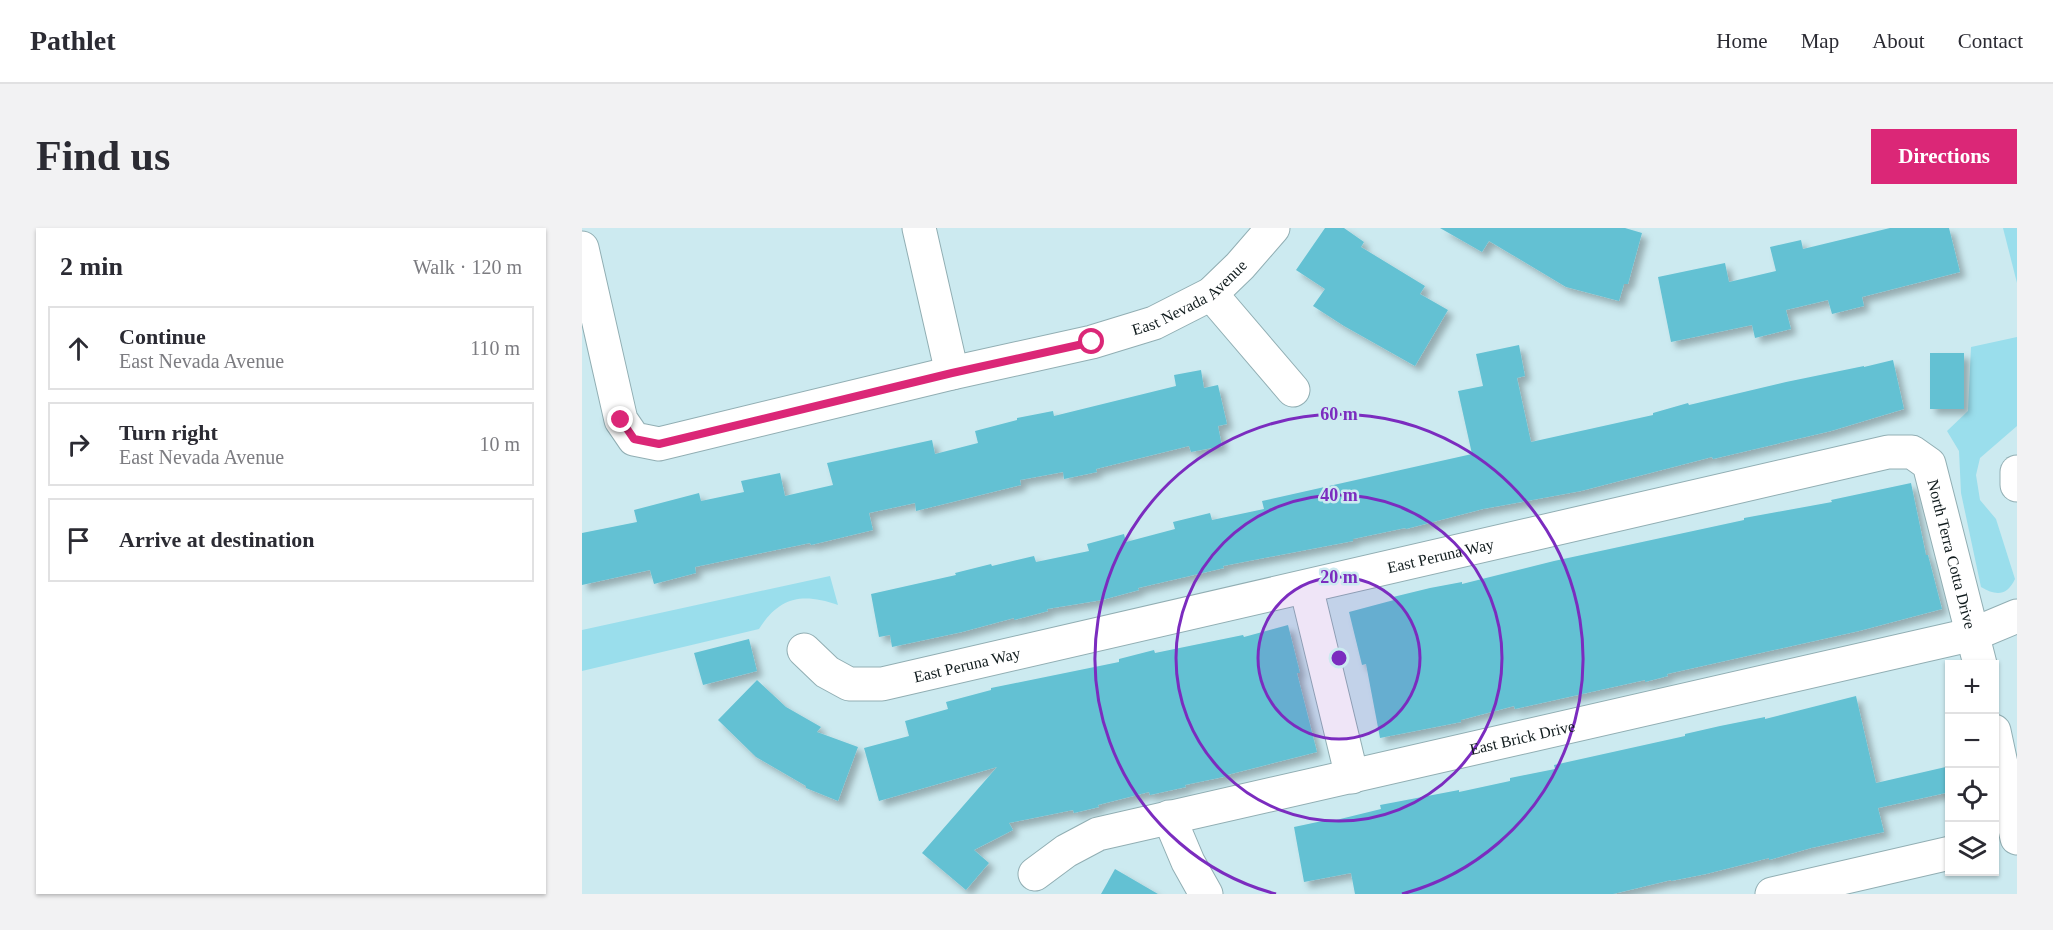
<!DOCTYPE html>
<meta charset="utf-8">
<style>
:root{--surface:#fff;--page:#f2f2f3;--text:#2b2b33;--muted:#7c7c81;--line:#e1e1e2;--accent:#db2777}
body{margin:0;font-family:"Times New Roman",serif;background:var(--page);color:var(--text)}
.controls{position:absolute;right:18px;bottom:18px;display:grid;overflow:hidden;border-radius:0px;box-shadow:0 2px 4px #0004}
.controls button{width:54px;height:54px;display:grid;place-items:center;padding:0;border:0;border-bottom:2px solid var(--line);background:var(--surface);color:var(--text);font:30px sans-serif}
.stop{position:absolute;width:18px;height:18px;margin:-14px;border:4px solid #db2777;border-radius:50%;background:#fff}
.stop.end{background:#db2777;border-color:#fff;box-shadow:0 2px 6px #0008}
.list{margin:0;padding:0;list-style:none}
h2{display:flex;justify-content:space-between;align-items:center;height:78px;margin:0;padding:0 24px;font-size:26px}
h2 small{font-size:20px;font-weight:400;color:var(--muted)}
.list li{display:grid;grid-template-columns:39px 1fr auto;gap:18px;align-items:center;box-sizing:border-box;height:84px;margin:0 12px 12px;padding:0 12px;border:2px solid var(--line);border-radius:0px}
.list b{display:block;font-size:22px;white-space:nowrap}
.list p{margin:0;font-size:20px;white-space:nowrap;color:var(--muted)}
.list em{font-size:20px;font-style:normal;color:var(--muted)}
.icon{flex:none;width:33px;height:33px;fill:none;stroke:currentColor;stroke-width:2;stroke-linecap:round;stroke-linejoin:round}
.map{position:relative;flex:none;width:1435px;height:666px;overflow:hidden;border-radius:0px}
header{display:flex;align-items:center;gap:36px;box-sizing:border-box;height:84px;padding:0 30px;background:var(--surface);border-bottom:2px solid var(--line)}
header strong{font-size:28px}
nav{display:flex;gap:33px;margin-inline-start:auto;font-size:21px}
.intro{display:flex;align-items:center;justify-content:space-between;box-sizing:border-box;height:144px;padding:0 36px}
h1{margin:0;font-size:42px}
.button{padding:15px 27px;border-radius:0px;background:var(--accent);color:#fff;font-size:21px;font-weight:700}
main{display:flex;gap:36px;padding:0 36px}
aside{flex:1;background:var(--surface);border-radius:0px;box-shadow:0 2px 4px #0004}
.map>svg:first-child{display:block}
.green{fill:#9adeec}
.building{fill:#64c1d3;filter:url(#shadow)}
.lines{fill:none;stroke-linecap:round;stroke-linejoin:round}
.minor-casing{stroke:#91aeb3;stroke-width:35}
.minor{stroke:#fff;stroke-width:33}
.route{stroke:#db2777;stroke-width:8}
.ring{fill:none;stroke:#7b2cbf;stroke-width:3}
.labels{text-anchor:middle;dominant-baseline:central;stroke-width:5;stroke-linejoin:round;paint-order:stroke}
.street-label{font-size:16px;fill:#101b1d;stroke:#cceaf0}
.centre{fill:#7b2cbf;stroke:#cceaf0;stroke-width:3}
.ring-label{font-size:18px;text-anchor:middle;font-weight:bold;fill:#7b2cbf;stroke:#cceaf0;stroke-width:5;stroke-linejoin:round;paint-order:stroke}
</style>
<header>
<strong>Pathlet</strong>
<nav><a>Home</a><a>Map</a><a>About</a><a>Contact</a></nav>
</header>
<div class="intro"><h1>Find us</h1><a class="button">Directions</a></div>
<main>
<aside>
<h2>2 min<small>Walk · 120 m</small></h2>
<ul class="list">
<li><svg class="icon" aria-label="ahead" viewBox="0 0 24 24"><path d="M12 20V5M6 11l6-6 6 6"/></svg><div><b>Continue</b><p>East Nevada Avenue</p></div><em>110 m</em></li>
<li><svg class="icon" aria-label="right" viewBox="0 0 24 24"><path d="M7 20v-9h11M14 6l5 5-5 5"/></svg><div><b>Turn right</b><p>East Nevada Avenue</p></div><em>10 m</em></li>
<li><svg class="icon" aria-label="arrive" viewBox="0 0 24 24"><path d="M6 21V4h12l-3 4 3 4H6"/></svg><div><b>Arrive at destination</b></div></li>
</ul>
</aside>
<div class="map">
<svg width="1435" height="666" viewBox="0 0 1435 666">
<defs>
<filter id="shadow"><feDropShadow dx="5.5" dy="5.5" stdDeviation="3" flood-color="#0004"/></filter>
</defs>
<rect width="100%" height="100%" fill="#cceaf0"/>
<g class="green">
<polygon points="1421,0 1435,0 1435,55"/>
<path d="M 1435,109 L 1435,198 L 1398,230 L 1394,247 L 1398,272 L 1414,291 L 1433,351 C 1425,368 1414,368 1399,359 L 1379,265 L 1377,223 L 1365,203 L 1386,183 L 1389,119 Z"/>
<path d="M 248,348 L 256,377 C 221,365 198,368 177,401 L 0,443 L 0,402 Z"/>
</g>
<g class="building">
<polygon points="743,0 762,0 782,14 779,19 843,58 838,66 866,82 833,138 762,98 731,78 743,61 714,42"/>
<polygon points="858,0 1043,0 1060,5 1046,56 1042,56 1037,73 984,59 907,13 900,24"/>
<polygon points="1308,0 1367,0 1378,44 1280,69 1282,78 1250,86 1246,72 1204,82 1209,101 1173,110 1170,97 1089,114 1076,49 1143,35 1147,54 1194,43 1188,19 1219,12 1221,21"/>
<polygon points="937,117 943,148 935,150 949,214 1071,187 1071,185 1106,175 1107,177 1204,154 1282,138 1282,139 1311,132 1322,181 1249,203 1131,231 1130,229 999,263 901,281 824,301 823,300 771,311 771,313 641,338 642,340 556,360 557,362 520,372 465,381 466,383 432,392 432,390 380,404 310,419 308,407 297,409 289,366 374,347 373,345 409,336 410,338 452,328 454,334 507,323 505,316 542,306 544,314 593,301 591,294 628,285 630,292 682,281 680,273 890,226 876,163 901,158 894,126"/>
<rect x="1348" y="125" width="34" height="56"/>
<polygon points="619,142 622,160 636,157 645,196 636,198 640,218 609,224 607,218 514,241 515,244 482,251 481,244 438,252 439,257 334,283 333,275 287,285 291,302 229,317 228,315 113,339 114,345 72,356 68,342 0,357 0,305 55,294 52,282 117,265 119,273 162,264 159,253 198,245 203,268 251,257 245,235 350,212 353,226 396,215 393,203 435,192 435,190 471,183 472,188 594,158 592,147"/>
<polygon points="1329,255 1344,327 1346,327 1360,381 1277,403 1085,446 1086,448 1063,454 1063,452 933,481 932,478 879,492 879,494 798,510 784,436 780,437 767,384 812,372 811,369 848,360 880,354 880,356 972,333 1162,292 1162,290 1250,274 1249,272"/>
<polygon points="706,397 718,445 715,445 735,524 645,547 646,548 603,557 604,559 568,567 567,564 516,577 517,579 492,585 491,582 427,595 431,602 392,622 407,635 384,662 340,625 415,539 297,573 282,520 327,508 323,493 366,481 364,474 409,462 409,460 537,434 537,431 572,422 573,425 661,407 662,409"/>
<polygon points="167,411 175,443 121,457 112,425"/>
<polygon points="175,452 204,479 239,499 235,504 276,519 256,573 224,560 224,558 174,529 136,492"/>
<polygon points="1274,468 1294,555 1368,538 1368,564 1296,580 1302,604 1229,620 1187,632 1187,630 1124,646 1089,653 1089,652 1031,666 773,666 769,645 722,654 712,599 745,592 746,594 799,581 798,577 877,562 877,564 928,553 928,550 973,541 972,537 1103,508 1103,506 1138,498 1183,489 1183,491"/>
<polygon points="533,641 576,666 519,666"/>
</g>
<g class="lines">
<defs>
<g id="minor">
<polyline points="337,0 370,145"/>
<path id="s1" d="M 0,20 L 39,192 L 52,211 L 77,216 L 370,145 L 510,114 L 572,95 L 629,66 L 658,38 L 691,0"/>
<polyline points="629,66 711,162"/>
<polyline points="1435,244 1435,257"/>
<polyline points="724,359 770,549"/>
<path id="s2" d="M 222,422 L 245,444 L 267,456 L 300,456 L 1306,224 L 1330,224 L 1347,236 L 1398,436"/>
<polyline points="1412,503 1435,610"/>
<polyline points="587,589 606,634 624,666"/>
<path id="s3" d="M 453,646 L 484,623 L 516,606 L 1392,406 L 1435,388"/>
<polyline points="1190,666 1368,625"/>
</g>
</defs>
<use href="#minor" class="minor-casing"/>
<use href="#minor" class="minor"/>
</g>
<g class="lines">
<polyline class="route" points="39,192 52,211 77,216 370,145 510,114"/>
</g>
<circle cx="757" cy="430" r="81" fill="#7b2cbf" fill-opacity=".12"/>
<g class="ring">
<circle cx="757" cy="430" r="81"/>
<circle cx="757" cy="430" r="163"/>
<path d="M694 666A244 244 0 1 1 820 666"/>
</g>
<g class="labels">
<g class="street-label">
<text stroke="none"><textPath href="#s1" startOffset="778">East Nevada Avenue</textPath></text>
<text stroke="none"><textPath href="#s2" startOffset="1260">North Terra Cotta Drive</textPath></text>
<text stroke="none"><textPath href="#s2" startOffset="663">East Peruna Way</textPath></text>
<text stroke="none"><textPath href="#s2" startOffset="177">East Peruna Way</textPath></text>
<text stroke="none"><textPath href="#s3" startOffset="510">East Brick Drive</textPath></text>
</g>
</g>
<circle cx="757" cy="430" r="9" class="centre"/>
<g class="ring-label">
<text x="757" y="192">60 m</text>
<text x="757" y="273">40 m</text>
<text x="757" y="355">20 m</text>
</g>
</svg>
<div class="controls">
<button>+</button>
<button>−</button>
<button><svg class="icon" aria-label="locate" viewBox="0 0 24 24"><circle cx="12" cy="12" r="6"/><path d="M12 2v4M12 18v4M2 12h4M18 12h4"/></svg></button>
<button><svg class="icon" aria-label="layers" viewBox="0 0 24 24"><path d="M12 4l9 5-9 5-9-5zM3 14l9 5 9-5"/></svg></button>
</div>
<div class="stop" style="left:510px;top:114px"></div>
<div class="stop end" style="left:39px;top:192px"></div>
</div>
</main>
